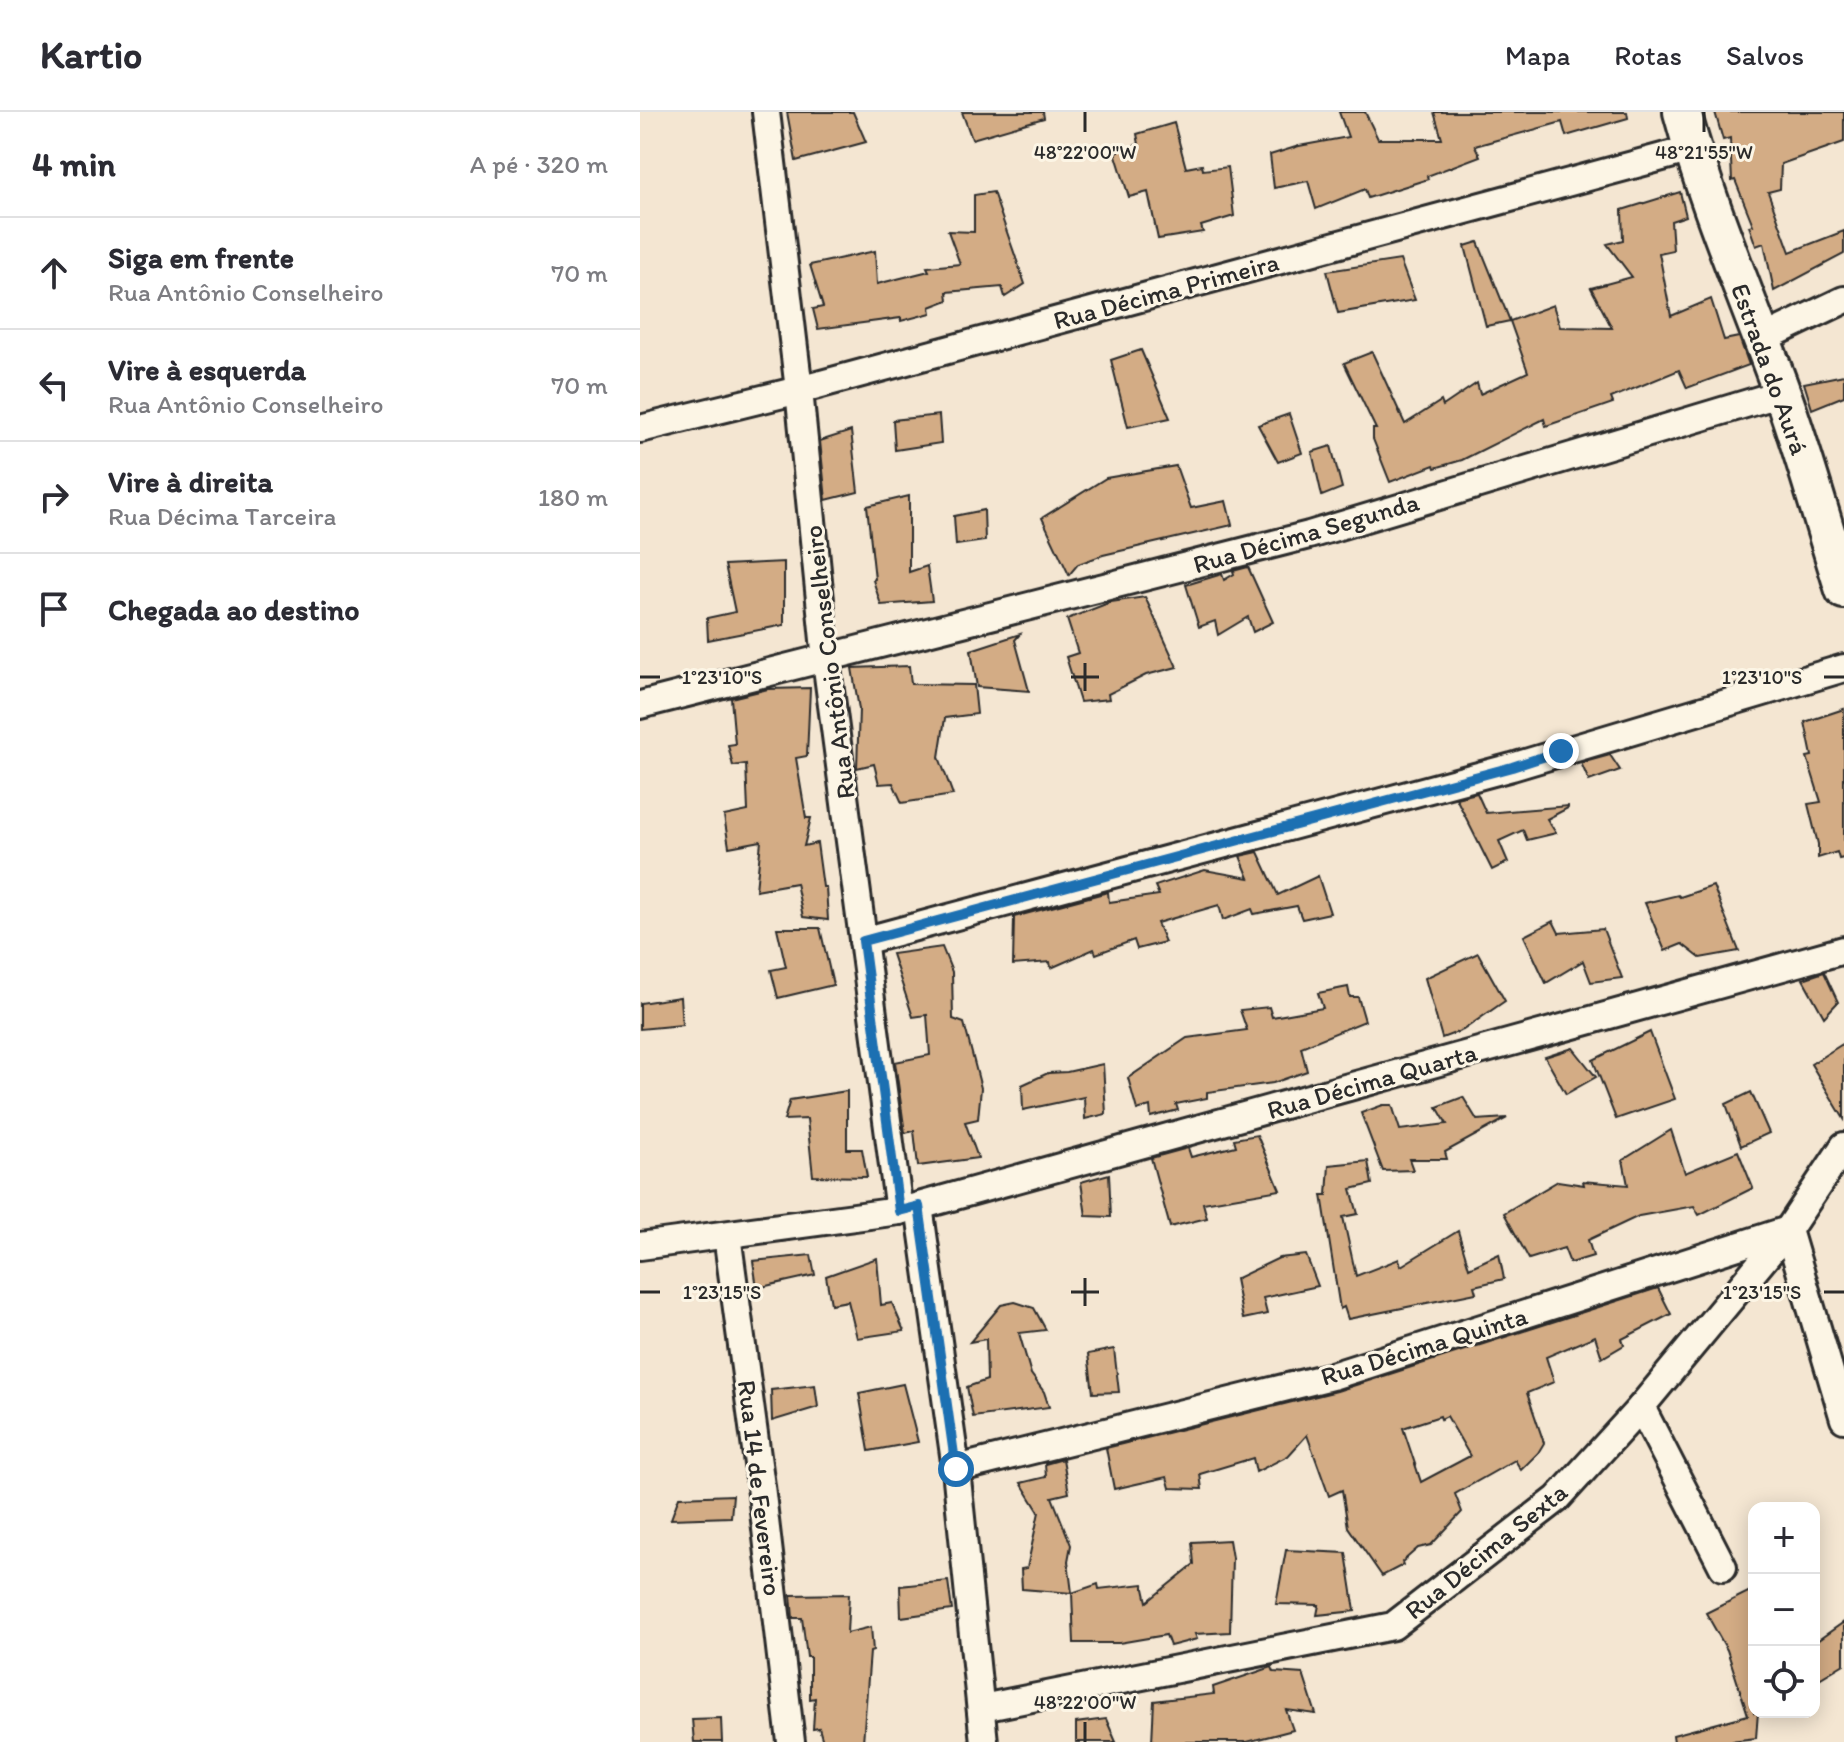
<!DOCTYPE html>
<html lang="pt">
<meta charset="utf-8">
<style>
:root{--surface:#fff;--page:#f2f2f3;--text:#2b2b33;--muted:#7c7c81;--line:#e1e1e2}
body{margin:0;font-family:Itim,sans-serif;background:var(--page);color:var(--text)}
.controls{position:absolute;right:24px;bottom:24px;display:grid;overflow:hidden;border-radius:16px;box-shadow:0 4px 20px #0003}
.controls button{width:72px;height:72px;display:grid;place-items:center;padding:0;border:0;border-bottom:2px solid var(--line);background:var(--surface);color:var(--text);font:40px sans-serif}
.stop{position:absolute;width:24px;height:24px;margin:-18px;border:6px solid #1f6fb2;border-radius:50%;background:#fff}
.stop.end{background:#1f6fb2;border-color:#fff;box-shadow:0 2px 8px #0008}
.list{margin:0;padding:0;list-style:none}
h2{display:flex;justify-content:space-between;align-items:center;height:104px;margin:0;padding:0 32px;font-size:34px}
h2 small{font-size:26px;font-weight:400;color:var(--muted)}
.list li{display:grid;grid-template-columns:52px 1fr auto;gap:24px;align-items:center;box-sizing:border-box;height:112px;padding:0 32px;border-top:2px solid var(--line)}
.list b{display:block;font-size:30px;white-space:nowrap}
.list p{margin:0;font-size:26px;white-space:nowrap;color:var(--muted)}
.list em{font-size:26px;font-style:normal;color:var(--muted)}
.icon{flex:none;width:44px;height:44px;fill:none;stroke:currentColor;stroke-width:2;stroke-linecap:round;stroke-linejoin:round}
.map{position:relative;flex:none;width:1204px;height:1630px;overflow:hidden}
header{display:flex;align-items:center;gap:48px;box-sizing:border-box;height:112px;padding:0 40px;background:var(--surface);border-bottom:2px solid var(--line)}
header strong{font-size:38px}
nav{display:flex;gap:44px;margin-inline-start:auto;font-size:28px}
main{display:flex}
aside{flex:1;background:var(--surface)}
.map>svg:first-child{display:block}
.building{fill:#d3ac85;stroke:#2b2b2b;stroke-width:2;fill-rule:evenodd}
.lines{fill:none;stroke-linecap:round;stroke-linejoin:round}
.street-casing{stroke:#2b2b2b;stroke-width:32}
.secondary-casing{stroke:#2b2b2b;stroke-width:42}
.street{stroke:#fcf5e5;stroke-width:26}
.secondary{stroke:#fcf5e5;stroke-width:36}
.route{stroke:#1f6fb2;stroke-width:10}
.ticks{fill:none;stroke:#2b2b2b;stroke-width:3}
.labels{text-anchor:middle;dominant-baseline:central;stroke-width:6;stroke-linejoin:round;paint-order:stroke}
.street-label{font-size:26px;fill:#2b2b2b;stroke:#fcf5e5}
.ticks-label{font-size:20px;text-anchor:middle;fill:#2b2b2b;stroke:#fcf5e5;stroke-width:6;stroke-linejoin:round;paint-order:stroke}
</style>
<header>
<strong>Kartio</strong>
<nav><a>Mapa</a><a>Rotas</a><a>Salvos</a></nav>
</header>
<main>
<aside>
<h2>4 min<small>A pé · 320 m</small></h2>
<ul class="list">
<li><svg class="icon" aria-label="ahead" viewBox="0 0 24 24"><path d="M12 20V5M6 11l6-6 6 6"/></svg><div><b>Siga em frente</b><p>Rua Antônio Conselheiro</p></div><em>70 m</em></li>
<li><svg class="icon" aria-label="left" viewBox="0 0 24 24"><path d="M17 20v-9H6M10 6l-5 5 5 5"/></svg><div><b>Vire à esquerda</b><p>Rua Antônio Conselheiro</p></div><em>70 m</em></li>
<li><svg class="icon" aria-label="right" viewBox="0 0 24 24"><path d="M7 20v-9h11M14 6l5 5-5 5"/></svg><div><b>Vire à direita</b><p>Rua Décima Tarceira</p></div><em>180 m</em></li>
<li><svg class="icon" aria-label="arrive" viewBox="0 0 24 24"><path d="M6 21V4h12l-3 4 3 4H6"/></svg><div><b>Chegada ao destino</b></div></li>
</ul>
</aside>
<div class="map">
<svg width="1204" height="1630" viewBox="0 0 1204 1630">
<rect width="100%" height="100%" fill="#f4e6d2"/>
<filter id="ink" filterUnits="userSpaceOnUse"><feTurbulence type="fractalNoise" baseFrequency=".0125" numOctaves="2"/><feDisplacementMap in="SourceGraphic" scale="16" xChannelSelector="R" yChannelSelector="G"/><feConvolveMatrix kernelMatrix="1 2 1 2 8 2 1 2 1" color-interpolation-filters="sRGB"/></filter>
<g filter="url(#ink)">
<g class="building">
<polygon points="147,0 213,0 226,30 156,49"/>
<polygon points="322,0 403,0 404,6 332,27"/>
<polygon points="699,0 725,0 738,27 802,27 794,0 987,0 988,6 926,24 922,10 835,34 840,44 787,64 788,67 728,86 725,77 676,97 668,69 634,76 630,43 659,34 708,25"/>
<polygon points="1075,0 1204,0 1204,30 1141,52 1140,77 1128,80 1150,140 1204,119 1204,142 1134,179 1124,131 1116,134 1109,114 1113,113 1095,68 1092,69 1090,26 1083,28"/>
<polygon points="534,11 546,56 562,53 563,58 588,55 594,104 561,114 563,120 518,127 508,80 489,85 475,40 499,32 497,22"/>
<polygon points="353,80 385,172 365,185 362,175 307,180 308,188 290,195 291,201 261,209 261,206 178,217 173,197 183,195 170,153 235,139 237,172 289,159 287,155 320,152 308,119 334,120 334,83"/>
<polygon points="1040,80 1046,104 1031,109 1033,138 1019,141 1031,204 1071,187 1084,228 1099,225 1109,253 1047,276 1039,258 971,286 973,291 906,314 904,307 822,348 795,356 794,353 750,370 733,327 733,317 736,317 704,251 732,240 765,312 801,289 803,294 837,271 840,282 888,260 870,209 913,193 920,215 972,216 951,176 992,165 967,132 983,128 982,98"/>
<polygon points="838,130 870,209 846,214 825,134"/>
<polygon points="760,148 775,188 698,201 687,159"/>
<polygon points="501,238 530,306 488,315 471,248"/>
<polygon points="1204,263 1204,284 1172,297 1164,271"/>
<polygon points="649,302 662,341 638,350 618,313"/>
<polygon points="299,303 301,331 255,338 253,308"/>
<polygon points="211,319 218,380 186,388 180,329"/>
<polygon points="691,334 702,376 682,384 672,340"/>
<polygon points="536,354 551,396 586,389 592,413 463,443 438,452 429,463 402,406 466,366"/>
<polygon points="269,384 269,460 287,454 292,489 241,493 233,468 235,467 227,394"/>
<polygon points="344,398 345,429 316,433 314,404"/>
<polygon points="144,450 144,513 68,528 67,506 95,500 85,453"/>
<polygon points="608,455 633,510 613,520 608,505 578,523 575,509 559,515 546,473 582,462 584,468 594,462 593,459"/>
<polygon points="505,485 537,555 506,563 468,582 469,587 440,590 426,545 438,541 427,507 471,490"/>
<polygon points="380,522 375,528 389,579 337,575 331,538"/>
<polygon points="269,554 271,572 334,573 337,602 305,606 299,645 313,683 262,691 253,671 239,672 234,652 217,656 219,597 212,556"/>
<polygon points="170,576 167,644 156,646 166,706 171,706 164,734 177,731 183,775 186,775 188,808 163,805 156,771 116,778 121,729 89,735 84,704 108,699 106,652 93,654 88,633 95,632 91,586 128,577"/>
<polygon points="1204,597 1204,746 1199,747 1197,740 1178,746 1178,732 1168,692 1181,690 1167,645 1172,644 1165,610"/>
<polygon points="970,643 980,658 949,669 941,651"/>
<polygon points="837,681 846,701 928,694 928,696 907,707 916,721 887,728 883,718 859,729 868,750 852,758 816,686"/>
<polygon points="618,740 638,783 678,764 690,801 662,807 657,794 614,802 612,797 583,808 579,793 517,811 525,830 497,837 494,828 456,842 454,837 411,856 410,850 373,853 374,805 468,780 469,790 519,783 515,774 565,758 609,766 600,744"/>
<polygon points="1073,774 1099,839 1060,846 1042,832 1025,839 1005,791 1038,783 1040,785"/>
<polygon points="913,809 919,821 963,817 982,866 951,870 943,849 906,871 884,824"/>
<polygon points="137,816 180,816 193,873 138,886 131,858 146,855"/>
<polygon points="302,835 312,860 313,907 324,911 341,976 338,1007 325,1010 338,1046 278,1054 274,1019 265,1021 255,950 290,943 287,903 273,905 252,842"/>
<polygon points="838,841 865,889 823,918 802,926 785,866"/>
<polygon points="1184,860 1198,890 1184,905 1163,867"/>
<polygon points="708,875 710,885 718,885 725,909 661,935 667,959 633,971 567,980 567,986 536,992 538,998 511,1005 510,994 497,998 488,966 547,926 607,918 600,898 629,895 632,905 683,896 678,881"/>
<polygon points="40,885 42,913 0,917 0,891"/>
<polygon points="1010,920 1035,987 976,1007 953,948"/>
<polygon points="1204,931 1204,1007 1171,952"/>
<polygon points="933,936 956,965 926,982 905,945"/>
<polygon points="463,952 466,1002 445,1007 444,985 383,998 382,973 408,961 427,960"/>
<polygon points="207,979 207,1037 222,1037 227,1065 173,1064 167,1007 144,1008 150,988"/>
<polygon points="1111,980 1129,1021 1101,1034 1086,992"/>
<polygon points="823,985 837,1008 867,1006 805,1040 807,1047 769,1047 773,1058 743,1059 721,1001 743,993 752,993 760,1018 807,1012 797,995"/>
<polygon points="1031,1018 1045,1061 1098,1039 1113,1076 1059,1103 1054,1094 999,1104 948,1128 953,1144 930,1151 924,1136 889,1147 864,1101 918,1069 944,1073 943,1069 988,1073 983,1048"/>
<polygon points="617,1023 640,1078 563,1091 567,1106 530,1115 511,1046 548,1036 551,1045 596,1034 594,1027"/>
<polygon points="728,1049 732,1072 711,1077 718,1102 703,1105 716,1164 759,1147 761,1154 818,1119 829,1156 859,1142 864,1167 834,1174 836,1181 708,1207 704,1195 700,1197 682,1083 687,1083 689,1053"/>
<polygon points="469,1062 471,1105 446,1104 441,1070"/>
<polygon points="171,1143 175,1163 117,1176 113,1149"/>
<polygon points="666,1143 678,1174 623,1186 627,1202 603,1207 595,1167 639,1146"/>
<polygon points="237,1146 241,1193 252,1191 264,1219 217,1226 208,1189 191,1192 186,1164"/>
<path d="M 1018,1176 L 1031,1202 L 982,1227 L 984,1233 L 962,1246 L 955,1224 L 906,1245 L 914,1270 L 887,1281 L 904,1331 L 898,1341 L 881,1358 L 875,1348 L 815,1382 L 822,1400 L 791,1433 L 778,1436 L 762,1450 L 763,1453 L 742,1464 L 708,1415 L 702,1378 L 689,1384 L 667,1323 L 648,1344 L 616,1360 L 613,1346 L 560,1362 L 562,1377 L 530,1376 L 527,1365 L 474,1377 L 466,1336 L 697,1279 ZM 800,1304 L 801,1307 L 807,1304 L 830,1344 L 781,1370 L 763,1316 Z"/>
<polygon points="375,1190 394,1196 406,1218 379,1221 391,1262 404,1280 409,1295 333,1305 327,1275 347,1268 346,1227 330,1230 361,1193"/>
<polygon points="474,1237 479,1280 453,1281 448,1242"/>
<polygon points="263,1272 278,1330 229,1339 219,1281"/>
<polygon points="175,1273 178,1295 132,1309 131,1278"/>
<polygon points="423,1347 429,1381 412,1385 431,1433 428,1449 432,1481 382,1477 381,1457 387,1456 399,1400 381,1371 406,1365 405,1352"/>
<polygon points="93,1383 91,1405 31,1407 39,1385"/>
<polygon points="589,1428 592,1446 590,1520 555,1522 557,1527 530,1534 526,1523 479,1531 434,1531 432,1481 458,1472 459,1477 503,1472 507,1490 554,1452 552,1430"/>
<polygon points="646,1438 706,1441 715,1499 677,1503 679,1493 636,1492"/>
<polygon points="308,1469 312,1498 261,1505 260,1474"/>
<polygon points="1114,1477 1114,1601 1118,1600 1116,1626 1082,1630 1034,1630 1033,1623 1108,1603 1087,1538 1066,1501"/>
<polygon points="209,1482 207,1521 231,1515 233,1539 230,1540 223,1630 183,1630 179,1616 173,1617 175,1586 170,1587 170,1545 167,1545 162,1506 153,1506 151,1483"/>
<polygon points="1204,1510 1204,1552 1174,1570 1174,1531"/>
<polygon points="632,1555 634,1560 663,1562 676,1602 646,1598 653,1618 607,1630 512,1630 514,1589 574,1582 573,1575"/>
<polygon points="81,1606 82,1630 54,1630 52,1607"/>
<polygon points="466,1607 476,1630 436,1630 436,1611"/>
</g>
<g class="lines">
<defs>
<g id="street">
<polyline points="126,0 159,278 186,548 259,1099"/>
<polyline points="1120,228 1204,188"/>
<polyline points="0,317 159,278 1052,37"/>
<polyline points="0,593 669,423 1142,281"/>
<polyline points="223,829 872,655 1204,556"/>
<polyline points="279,1094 316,1357 344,1630"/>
<polyline points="1148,1118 1204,1307"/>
<polyline points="87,1123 121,1374 151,1630"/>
<polyline points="0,1134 259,1099 279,1094 1204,838"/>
<polyline points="1001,1295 1083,1455"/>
<polyline points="316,1357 692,1264 1148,1118"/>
<polyline points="342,1596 753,1514 917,1387 1001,1295 1148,1118 1204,1034"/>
</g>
<path id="secondary" d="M 1042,0 C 1068,96 1108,187 1142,281 C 1165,345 1183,412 1204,478"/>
</defs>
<use href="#street" class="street-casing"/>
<use href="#secondary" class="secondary-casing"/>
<use href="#street" class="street"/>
<use href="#secondary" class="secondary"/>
</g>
</g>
<g class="lines" filter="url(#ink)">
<polyline class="route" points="316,1357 279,1094 259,1099 223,829 872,655 921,639"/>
</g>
<path class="ticks" d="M 445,0 L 445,20M 1064,0 L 1064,20M 445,551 L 445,579M 0,565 L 20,565M 431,565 L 459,565M 1184,565 L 1204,565M 445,1166 L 445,1194M 0,1180 L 20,1180M 431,1180 L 459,1180M 1184,1180 L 1204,1180M 445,1610 L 445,1630"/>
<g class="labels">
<g class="street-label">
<text transform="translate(526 179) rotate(-15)">Rua Décima Primeira</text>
<text transform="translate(1130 257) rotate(70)">Estrada do Aurá</text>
<text transform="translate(666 421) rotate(-16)">Rua Décima Segunda</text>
<text transform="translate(189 550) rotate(-97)">Rua Antônio Conselheiro</text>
<text transform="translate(732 969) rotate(-16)">Rua Décima Quarta</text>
<text transform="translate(784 1234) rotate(-17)">Rua Décima Quinta</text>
<text transform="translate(120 1376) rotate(83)">Rua 14 de Fevereiro</text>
<text transform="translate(846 1439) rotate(-39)">Rua Décima Sexta</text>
</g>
</g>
<g class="ticks-label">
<text x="445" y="47">48°22'00"W</text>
<text x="1064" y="47">48°21'55"W</text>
<text x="82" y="572">1°23'10"S</text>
<text x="1122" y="572">1°23'10"S</text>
<text x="82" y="1187">1°23'15"S</text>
<text x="1122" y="1187">1°23'15"S</text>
<text x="445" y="1597">48°22'00"W</text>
</g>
</svg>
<div class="controls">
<button>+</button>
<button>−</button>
<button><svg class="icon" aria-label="locate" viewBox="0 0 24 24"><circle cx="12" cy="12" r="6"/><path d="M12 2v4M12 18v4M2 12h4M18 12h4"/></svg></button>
</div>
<div class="stop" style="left:316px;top:1357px"></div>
<div class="stop end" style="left:921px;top:639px"></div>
</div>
</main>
